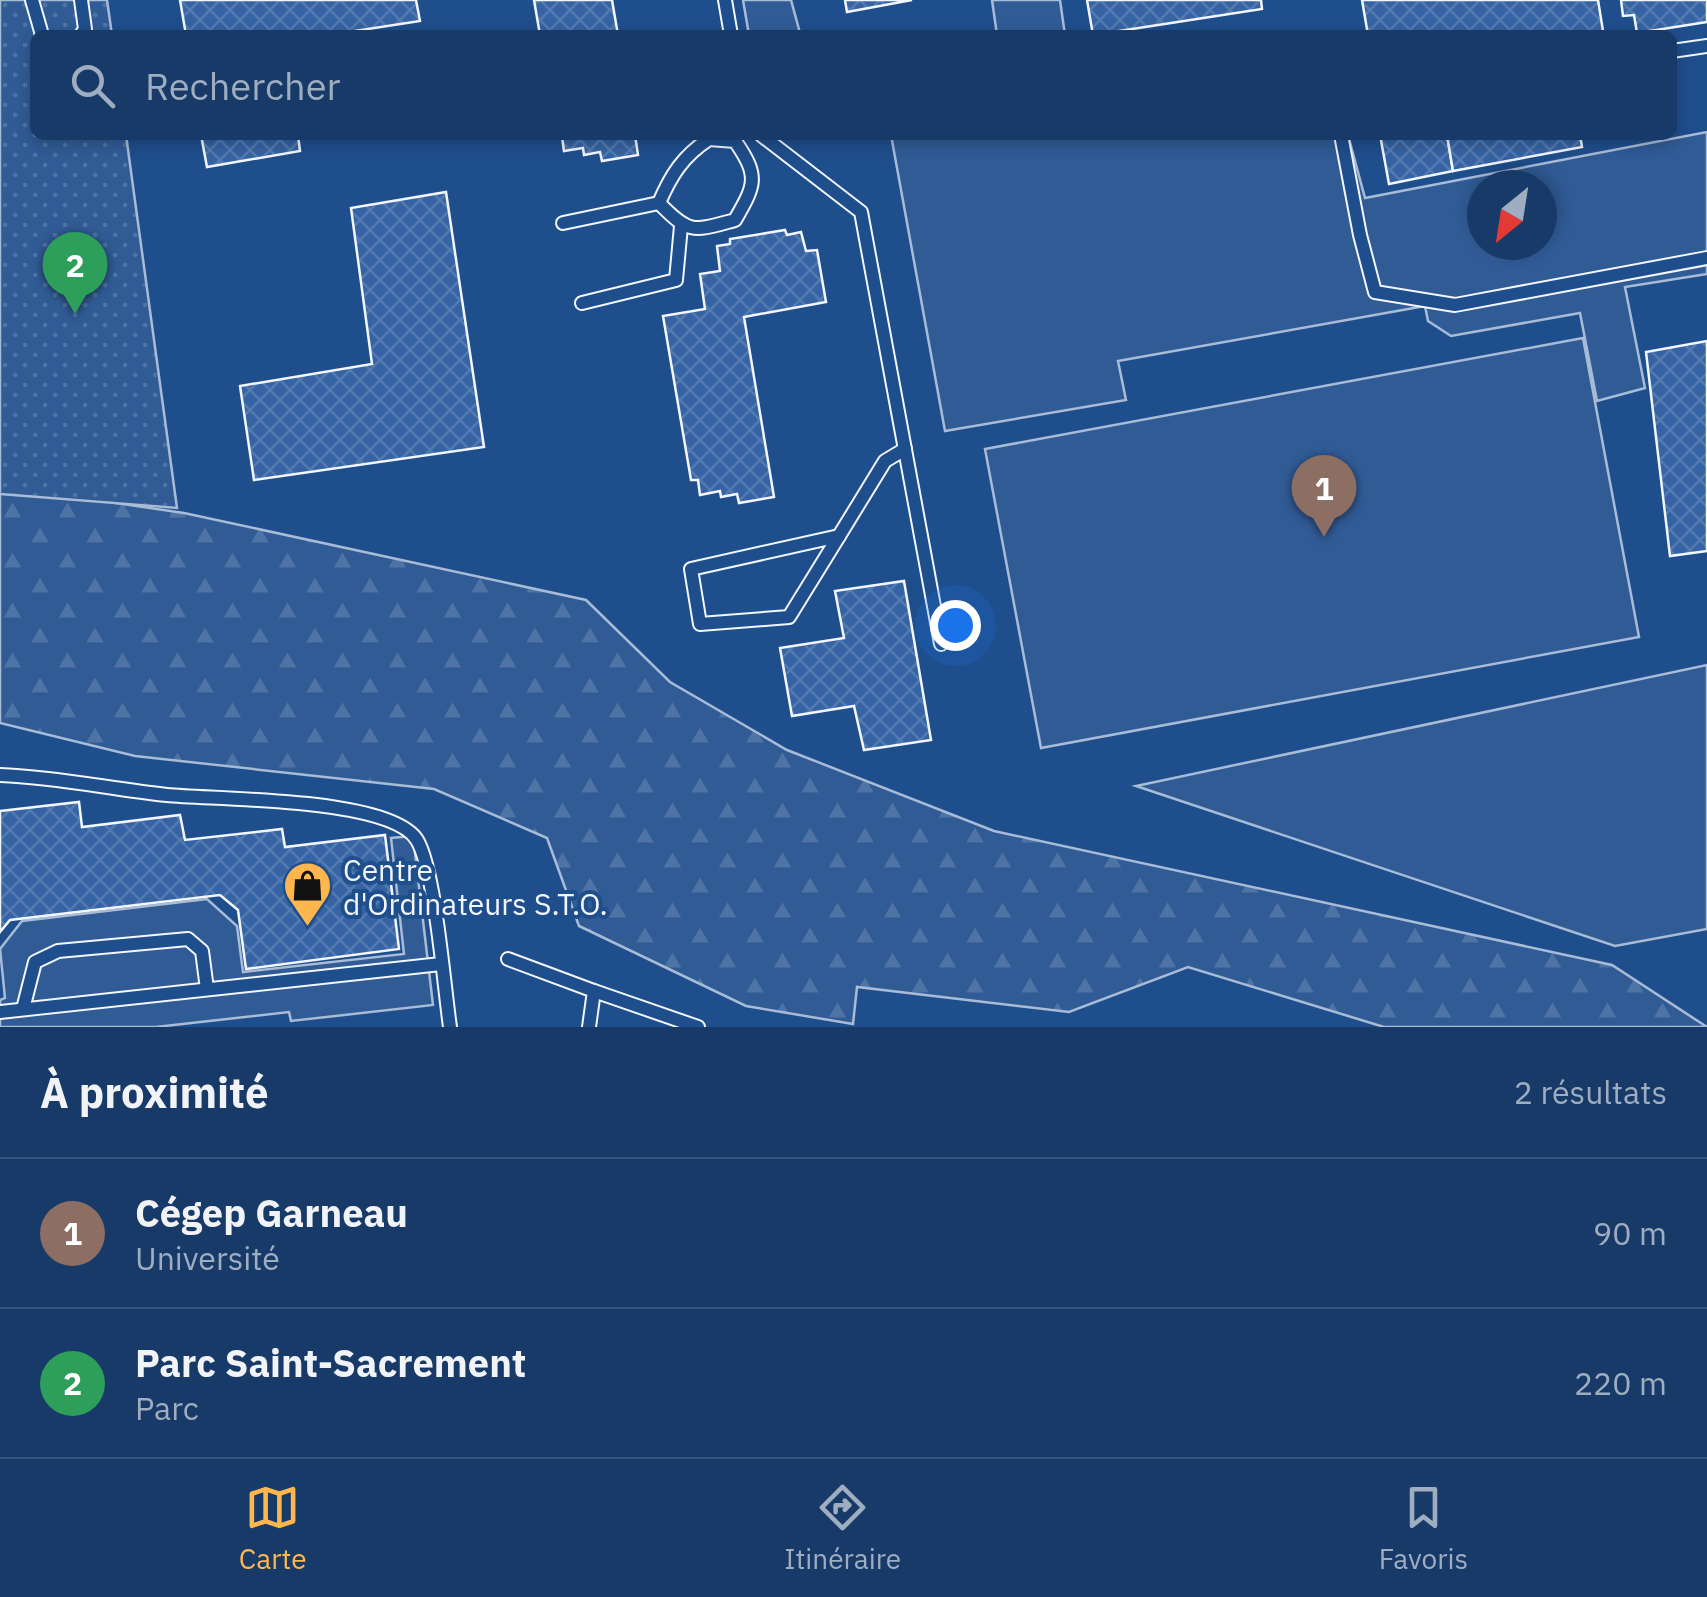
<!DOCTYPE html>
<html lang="fr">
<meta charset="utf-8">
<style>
:root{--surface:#173a69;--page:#244571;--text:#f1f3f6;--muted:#9eadc0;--line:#36547d;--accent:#ffb74d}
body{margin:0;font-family:"IBM Plex Sans",sans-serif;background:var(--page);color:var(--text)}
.compass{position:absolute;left:1467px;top:170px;width:90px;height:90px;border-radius:50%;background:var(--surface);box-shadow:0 5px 15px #0003;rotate:210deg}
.you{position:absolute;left:955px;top:625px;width:35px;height:35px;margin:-25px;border:8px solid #fff;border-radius:50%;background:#1a73e8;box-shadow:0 0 0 15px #1a73e833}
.badge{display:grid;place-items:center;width:65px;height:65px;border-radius:50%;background:var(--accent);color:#fff;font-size:32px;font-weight:700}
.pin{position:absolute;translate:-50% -82px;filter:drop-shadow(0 2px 5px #0008)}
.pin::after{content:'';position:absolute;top:52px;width:35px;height:30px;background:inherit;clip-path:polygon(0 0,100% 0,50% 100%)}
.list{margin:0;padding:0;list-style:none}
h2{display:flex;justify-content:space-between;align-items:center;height:130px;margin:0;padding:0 40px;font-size:42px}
h2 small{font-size:32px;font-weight:400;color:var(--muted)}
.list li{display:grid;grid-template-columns:65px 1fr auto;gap:30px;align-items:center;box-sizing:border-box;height:150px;padding:0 40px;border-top:2px solid var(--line)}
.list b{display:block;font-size:38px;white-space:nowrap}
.list p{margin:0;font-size:32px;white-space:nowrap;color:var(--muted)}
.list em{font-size:32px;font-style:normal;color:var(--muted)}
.icon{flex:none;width:55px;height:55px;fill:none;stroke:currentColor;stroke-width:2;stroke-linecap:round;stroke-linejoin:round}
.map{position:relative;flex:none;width:1707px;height:1027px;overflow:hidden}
.search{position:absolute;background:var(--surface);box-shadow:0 5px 15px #0003;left:30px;right:30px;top:30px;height:110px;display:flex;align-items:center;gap:25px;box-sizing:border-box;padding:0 35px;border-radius:15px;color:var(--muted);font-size:38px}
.sheet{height:430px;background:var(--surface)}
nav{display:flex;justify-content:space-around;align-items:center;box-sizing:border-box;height:140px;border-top:2px solid var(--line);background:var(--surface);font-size:28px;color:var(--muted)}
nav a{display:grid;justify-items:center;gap:5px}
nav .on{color:var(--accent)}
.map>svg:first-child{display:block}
.forest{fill:url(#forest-firs);stroke:#a8bbd7;stroke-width:2.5}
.park{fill:url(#park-dots);stroke:#a8bbd7;stroke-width:2.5}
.pitch{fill:#305b95;stroke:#a8bbd7;stroke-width:2.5;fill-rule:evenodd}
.building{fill:url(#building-cross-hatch);stroke:#f2f6ff;stroke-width:2.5}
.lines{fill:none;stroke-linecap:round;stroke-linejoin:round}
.service-casing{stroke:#f2f6ff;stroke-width:16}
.service{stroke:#1f4e8c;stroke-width:12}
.labels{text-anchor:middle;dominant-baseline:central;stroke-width:8;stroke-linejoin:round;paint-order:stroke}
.poi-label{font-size:30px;fill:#f2f6ff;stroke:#1f4e8c;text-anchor:start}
</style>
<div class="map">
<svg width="1707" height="1027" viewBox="0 0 1707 1027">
<defs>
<pattern id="forest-firs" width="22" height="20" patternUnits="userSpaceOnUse" patternTransform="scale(2.5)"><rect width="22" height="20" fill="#305b95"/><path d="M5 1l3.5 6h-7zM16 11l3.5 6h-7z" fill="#4e73a5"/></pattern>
<pattern id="park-dots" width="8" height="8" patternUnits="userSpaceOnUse" patternTransform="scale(2.5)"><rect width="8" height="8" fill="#305b95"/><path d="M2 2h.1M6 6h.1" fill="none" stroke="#4e73a5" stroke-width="1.8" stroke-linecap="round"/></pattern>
<pattern id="building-cross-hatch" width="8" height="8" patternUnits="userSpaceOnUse" patternTransform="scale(2.5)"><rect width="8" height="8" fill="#3563a3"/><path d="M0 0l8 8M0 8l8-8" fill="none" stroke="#537ab1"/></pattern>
</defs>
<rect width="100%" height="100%" fill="#1f4e8c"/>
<polygon class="forest" points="0,486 184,513 586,600 670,682 787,750 994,831 1612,965 1707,1027 1384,1027 1188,967 1069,1012 857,987 853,1024 746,1006 579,926 547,838 434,789 135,756 0,723"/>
<polygon class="park" points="0,0 107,0 112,35 35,35 35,135 126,135 177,508 0,494"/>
<g class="pitch">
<polygon points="743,0 791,0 800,33 803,35 749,35"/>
<polygon points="992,0 1060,0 1065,35 997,35"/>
<path d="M 1707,132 L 1707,274 L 1625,287 L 1645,388 L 1597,401 L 1580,313 L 1451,336 L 1428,321 L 1425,306 L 1118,361 L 1126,400 L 945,431 L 891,135 L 1348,135 L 1365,198 ZM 1482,185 L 1542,185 L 1542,245 L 1482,245 Z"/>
<polygon points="1583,338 1639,637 1041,748 985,449"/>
<polygon points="1707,665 1707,929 1615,946 1136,786"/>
<polygon points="413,836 433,1005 291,1021 289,1012 156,1027 0,1027 0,1000 5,998 0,949 22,921 207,899 237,926 243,972 404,954 391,838"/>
</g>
<g class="building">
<polygon points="180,0 416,0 420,21 329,35 186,35"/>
<polygon points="534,0 612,0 618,35 540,35"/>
<polygon points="845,0 912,0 847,12"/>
<polygon points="1087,0 1261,0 1262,9 1093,35"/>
<polygon points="1362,0 1598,0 1603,31 1580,35 1368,35"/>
<polygon points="1621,0 1707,0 1707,22 1637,33 1634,15 1623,16"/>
<polygon points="201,135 298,135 300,151 207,167"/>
<polygon points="557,135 635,135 638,155 602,161 600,152 584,155 583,148 564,151 562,137"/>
<polygon points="1380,135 1447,135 1453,171 1389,184"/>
<polygon points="1447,135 1580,135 1582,147 1453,171"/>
<polygon points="446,192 484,447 254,480 240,386 372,364 351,208"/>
<polygon points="785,230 787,235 801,232 806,251 817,250 826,302 744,317 774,497 739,503 737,494 721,497 720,491 700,495 698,480 691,480 663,316 705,309 700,274 720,271 717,246 730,244 730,239"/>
<polygon points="1707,341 1707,551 1670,556 1646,352"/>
<polygon points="904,581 931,740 864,750 854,706 792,716 780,648 844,638 835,591"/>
<polygon points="79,802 82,827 180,815 185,840 282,829 285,847 385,835 399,949 246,969 238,910 220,895 10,920 0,932 0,811"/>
</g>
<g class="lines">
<defs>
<g id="service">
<polyline points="32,0 42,35"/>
<polyline points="725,0 731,35"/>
<polyline points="81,35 85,29 81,0"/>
<polyline points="1672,51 1707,46"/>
<polyline points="761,135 861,212 941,644"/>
<polyline points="1341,135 1360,235 1375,292 1455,305 1707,258"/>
<path d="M 709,139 L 735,141 C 760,177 755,185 735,220 C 694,231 690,235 659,203 C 671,175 683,156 709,139 Z"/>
<polyline points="563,223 659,203"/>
<polyline points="582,303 676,280 681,226"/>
<polygon points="839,536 789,617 700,624 691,569"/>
<polyline points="839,536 885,461 905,449"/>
<path d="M 0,775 C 56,777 111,789 167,795 C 217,800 390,797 417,840 C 435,870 444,986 450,1027"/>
<polyline points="508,959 594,991 589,1027"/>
<polyline points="594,991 698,1027"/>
<polyline points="23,1009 35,962 58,951 188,939 202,951 207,989"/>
<polyline points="0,1012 441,964"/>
</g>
</defs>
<use href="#service" class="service-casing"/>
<use href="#service" class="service"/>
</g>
<defs>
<symbol id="shop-pin" viewBox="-11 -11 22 30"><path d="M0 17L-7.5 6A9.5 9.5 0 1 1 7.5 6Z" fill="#ffb74d" stroke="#1f4e8c"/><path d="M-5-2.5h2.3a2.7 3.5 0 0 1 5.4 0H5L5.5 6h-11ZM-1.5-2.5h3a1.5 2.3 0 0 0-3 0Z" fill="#111"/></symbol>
</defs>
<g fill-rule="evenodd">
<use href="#shop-pin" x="280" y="858" width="55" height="75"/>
</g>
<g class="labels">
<g class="poi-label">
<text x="343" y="869">Centre<tspan x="343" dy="34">d'Ordinateurs S.T.O.</tspan></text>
</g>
</g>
</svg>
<svg class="compass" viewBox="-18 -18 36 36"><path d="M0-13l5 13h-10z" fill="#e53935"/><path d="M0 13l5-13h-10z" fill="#9eadc0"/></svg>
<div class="you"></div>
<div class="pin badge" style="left:1324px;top:537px;background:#8d6e63">1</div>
<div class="pin badge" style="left:75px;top:314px;background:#2e9e5b">2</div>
<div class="search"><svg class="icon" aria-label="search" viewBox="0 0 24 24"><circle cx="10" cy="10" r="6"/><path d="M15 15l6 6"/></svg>Rechercher</div>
</div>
<section class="sheet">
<h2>À proximité<small>2 résultats</small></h2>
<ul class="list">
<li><span class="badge" style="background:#8d6e63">1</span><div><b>Cégep Garneau</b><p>Université</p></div><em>90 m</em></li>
<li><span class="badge" style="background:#2e9e5b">2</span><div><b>Parc Saint-Sacrement</b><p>Parc</p></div><em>220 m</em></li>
</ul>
</section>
<nav>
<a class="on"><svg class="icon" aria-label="map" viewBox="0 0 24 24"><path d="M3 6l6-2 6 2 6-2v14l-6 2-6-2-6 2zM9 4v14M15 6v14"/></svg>Carte</a>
<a><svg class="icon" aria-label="directions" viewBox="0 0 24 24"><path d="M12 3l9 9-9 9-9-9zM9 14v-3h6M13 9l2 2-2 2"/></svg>Itinéraire</a>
<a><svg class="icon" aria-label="saved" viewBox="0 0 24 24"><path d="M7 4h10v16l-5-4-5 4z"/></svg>Favoris</a>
</nav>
